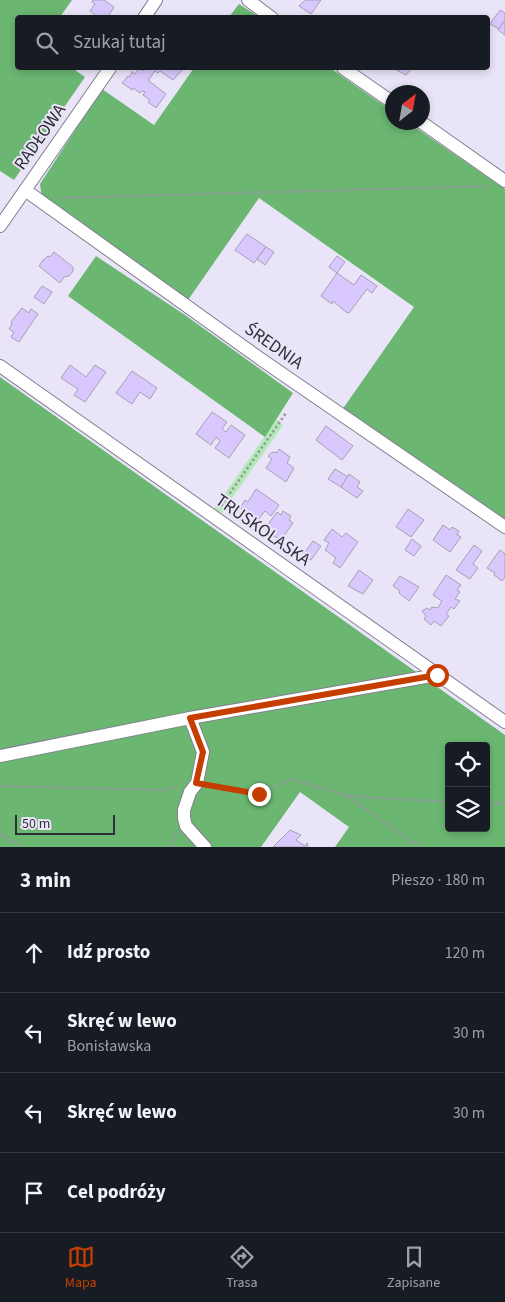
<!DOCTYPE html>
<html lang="pl">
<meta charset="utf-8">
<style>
:root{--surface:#171b24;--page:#20242c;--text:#f1f3f6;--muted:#9ea1a6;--line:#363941;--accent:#c53e00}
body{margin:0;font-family:"Source Sans 3",sans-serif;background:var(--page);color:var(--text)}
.controls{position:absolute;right:15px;bottom:15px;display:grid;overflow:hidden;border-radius:5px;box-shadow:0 2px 8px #0003}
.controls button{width:45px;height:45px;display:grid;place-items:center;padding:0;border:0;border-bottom:1px solid var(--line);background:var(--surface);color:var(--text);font:25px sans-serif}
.compass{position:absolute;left:385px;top:85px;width:45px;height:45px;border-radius:50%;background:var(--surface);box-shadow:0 2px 8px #0003;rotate:31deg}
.scale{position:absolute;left:15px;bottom:12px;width:100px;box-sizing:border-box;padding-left:5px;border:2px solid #302e36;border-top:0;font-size:14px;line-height:18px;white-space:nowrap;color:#302e36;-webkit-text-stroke:4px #eae4f9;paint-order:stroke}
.stop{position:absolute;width:15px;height:15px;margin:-11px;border:4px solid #c53e00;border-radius:50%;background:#fff}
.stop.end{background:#c53e00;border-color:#fff;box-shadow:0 1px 5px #0008}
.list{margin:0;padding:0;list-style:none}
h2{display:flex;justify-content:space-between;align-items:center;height:65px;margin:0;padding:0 20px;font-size:21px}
h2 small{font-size:16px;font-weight:400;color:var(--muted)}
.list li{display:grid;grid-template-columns:32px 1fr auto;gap:15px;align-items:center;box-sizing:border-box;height:80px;padding:0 20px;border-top:1px solid var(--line)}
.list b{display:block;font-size:19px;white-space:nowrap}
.list p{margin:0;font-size:16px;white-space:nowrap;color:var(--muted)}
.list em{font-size:16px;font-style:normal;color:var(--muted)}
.icon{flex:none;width:28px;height:28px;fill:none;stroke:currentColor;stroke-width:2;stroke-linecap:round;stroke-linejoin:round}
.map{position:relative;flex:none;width:505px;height:847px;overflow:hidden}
.search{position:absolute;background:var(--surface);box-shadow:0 2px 8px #0003;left:15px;right:15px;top:15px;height:55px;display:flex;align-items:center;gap:12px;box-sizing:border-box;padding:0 18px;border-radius:5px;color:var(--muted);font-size:19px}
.sheet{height:385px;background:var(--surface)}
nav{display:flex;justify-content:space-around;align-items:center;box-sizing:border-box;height:70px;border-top:1px solid var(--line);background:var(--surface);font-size:14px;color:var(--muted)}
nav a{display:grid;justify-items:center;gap:2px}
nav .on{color:var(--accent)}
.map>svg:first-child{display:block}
.green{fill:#b2eab5}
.forest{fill:#6bb772;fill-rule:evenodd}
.building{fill:#d9c8fe;stroke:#a6a0b3}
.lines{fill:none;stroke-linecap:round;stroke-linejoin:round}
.street-casing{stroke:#837e90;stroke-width:14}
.path{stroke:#9a96a5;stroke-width:2.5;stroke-dasharray:2.5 2.5;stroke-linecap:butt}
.street{stroke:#fff;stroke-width:12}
.route{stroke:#c53e00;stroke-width:6}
.labels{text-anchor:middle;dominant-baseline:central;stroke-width:4;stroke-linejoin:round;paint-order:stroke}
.street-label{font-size:18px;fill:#302e36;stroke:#eae4f9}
</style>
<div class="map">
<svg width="505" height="847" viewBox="0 0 505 847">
<rect width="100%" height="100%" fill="#eae4f9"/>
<polygon class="green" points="277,419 283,425 221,514 214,509"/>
<g class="forest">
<polygon points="0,0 72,0 60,17 18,18 18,68 72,68 85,77 14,180 0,171"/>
<polygon points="239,4 259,17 229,17"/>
<polygon points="194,68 330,68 392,111 392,122 409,123 505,189 505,524 342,410 414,307 259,198 188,300 42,198 40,184 102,89 154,125"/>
<polygon points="96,256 185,315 293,393 265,437 68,296"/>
<path d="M 0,377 L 505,735 L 505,847 L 335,847 L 349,827 L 300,792 L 261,847 L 0,847 ZM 449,746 L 486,746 L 486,828 L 449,828 Z"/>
</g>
<g class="building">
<polygon points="93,0 104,0 114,7 107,18 99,18 90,11 95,4 92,2"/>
<polygon points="305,0 321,0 311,14 299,6"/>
<polygon points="500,10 505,13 505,20 499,29 490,24"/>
<polygon points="505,20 505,35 498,30"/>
<polygon points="139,68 143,71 145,68 184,68 173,80 160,71 158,73 155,71 149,79 149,81 166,94 156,108 148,102 150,100 143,95 145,92 142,91 140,93 133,88 132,90 122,83 128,76 129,77 132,73 131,71 135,74"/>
<polygon points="393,68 412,68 406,75"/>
<polygon points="247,234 266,247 254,263 235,250"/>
<polygon points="266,247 274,252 265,265 257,259"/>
<polygon points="54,252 73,267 73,271 69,276 64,277 60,283 39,266 43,260 48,256 50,257"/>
<polygon points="337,256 345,262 337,273 329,267"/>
<polygon points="337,273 354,285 361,275 377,286 372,293 367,289 349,313 346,312 333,301 332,304 321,296"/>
<polygon points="42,286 52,292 44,304 34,297"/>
<polygon points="22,308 29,313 31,309 38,314 19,342 11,337 14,332 9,329 12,324 11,322"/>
<polygon points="70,365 86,377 95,365 106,372 85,402 74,395 78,389 61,378"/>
<polygon points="132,371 157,388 150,399 140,392 132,404 116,393"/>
<polygon points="212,412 227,422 222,429 226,432 231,425 245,435 229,458 215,448 220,441 216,437 211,445 196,434"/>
<polygon points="326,426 353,446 342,460 316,440"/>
<polygon points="279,449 290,457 287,463 294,468 286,482 266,468 272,459 268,456 271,453 274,452 277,453"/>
<polygon points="335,469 348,477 341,487 328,479"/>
<polygon points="349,474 360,482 357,487 363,491 357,498 341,487"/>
<polygon points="256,489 279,505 271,516 265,511 258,520 240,508 245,500 248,502"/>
<polygon points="408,509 424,520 411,537 396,527"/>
<polygon points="283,511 291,516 289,520 293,523 283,537 281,536 279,539 266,531 268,527 267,526 277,512 281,515"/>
<polygon points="443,525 450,530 452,527 459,531 457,535 461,537 450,552 433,540"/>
<polygon points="332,529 342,537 346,533 358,542 340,568 333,563 336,558 325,550 329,543 324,540"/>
<polygon points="412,539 421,546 414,556 405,550"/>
<polygon points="313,541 321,546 311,560 303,555"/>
<polygon points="474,545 482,551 473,564 478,568 470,579 456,570"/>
<polygon points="500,550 505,554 505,577 502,581 494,575 495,573 487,568"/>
<polygon points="359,570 373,580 363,594 348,586"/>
<polygon points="446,575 461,585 457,590 460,592 455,599 460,601 454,609 451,607 446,614 449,616 441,626 434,621 431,625 424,619 426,616 422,611 427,608 430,610 432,607 438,608 442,601 433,595"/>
<polygon points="400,576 419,587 409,601 399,593 400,591 393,586"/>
<polygon points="290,830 301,835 296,840 305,846 307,843 308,847 273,847"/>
</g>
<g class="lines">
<defs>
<g id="street">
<polyline points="248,0 272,18"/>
<polyline points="144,18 156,0"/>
<polyline points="343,68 392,102"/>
<polyline points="421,122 505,181"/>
<polyline points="25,190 262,360 505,527"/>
<polyline points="0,226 110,68"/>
<polyline points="0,366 505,722"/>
<polyline points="190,718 203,752 197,783 190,792 184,810 184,818 186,826 205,847"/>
<polyline points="0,756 190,718 437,675"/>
</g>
</defs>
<use href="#street" class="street-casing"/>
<g class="path">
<polyline points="58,198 490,186"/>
<polyline points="221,506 286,413"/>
<polyline points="208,785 259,794 291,779 348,796 449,802"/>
<polyline points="0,786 161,790 178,787"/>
<polyline points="349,797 420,847"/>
<polyline points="486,803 505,803"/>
<polyline points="0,834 22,847"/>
<polyline points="170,847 177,832"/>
</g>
<use href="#street" class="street"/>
</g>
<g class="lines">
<polyline class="route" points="259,794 196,783 203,752 190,718 437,675"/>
</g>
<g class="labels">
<g class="street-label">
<text transform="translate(40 137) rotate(-55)">RADŁOWA</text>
<text transform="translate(274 346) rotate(35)">ŚREDNIA</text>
<text transform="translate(263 530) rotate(35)">TRUSKOLASKA</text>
</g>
</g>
</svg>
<div class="controls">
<button><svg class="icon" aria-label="locate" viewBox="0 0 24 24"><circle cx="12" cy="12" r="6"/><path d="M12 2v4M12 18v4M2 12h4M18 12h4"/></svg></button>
<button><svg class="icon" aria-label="layers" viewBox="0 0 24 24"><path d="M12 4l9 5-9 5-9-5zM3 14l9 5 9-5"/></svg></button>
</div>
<svg class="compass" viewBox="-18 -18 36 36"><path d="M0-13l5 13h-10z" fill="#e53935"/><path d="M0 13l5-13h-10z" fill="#9ea1a6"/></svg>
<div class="scale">50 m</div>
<div class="stop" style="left:437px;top:675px"></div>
<div class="stop end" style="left:259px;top:794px"></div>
<div class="search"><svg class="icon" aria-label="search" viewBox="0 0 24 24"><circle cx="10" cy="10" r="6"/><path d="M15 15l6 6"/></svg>Szukaj tutaj</div>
</div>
<section class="sheet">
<h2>3 min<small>Pieszo · 180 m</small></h2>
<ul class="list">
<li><svg class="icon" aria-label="ahead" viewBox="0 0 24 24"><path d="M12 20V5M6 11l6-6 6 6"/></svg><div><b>Idź prosto</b></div><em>120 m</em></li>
<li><svg class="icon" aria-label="left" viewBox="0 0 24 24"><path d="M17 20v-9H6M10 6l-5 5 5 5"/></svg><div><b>Skręć w lewo</b><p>Bonisławska</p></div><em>30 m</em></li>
<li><svg class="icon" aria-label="left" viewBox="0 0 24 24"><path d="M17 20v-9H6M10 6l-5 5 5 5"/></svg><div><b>Skręć w lewo</b></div><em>30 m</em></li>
<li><svg class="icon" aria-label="arrive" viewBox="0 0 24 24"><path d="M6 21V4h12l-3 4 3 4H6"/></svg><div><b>Cel podróży</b></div></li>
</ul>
</section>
<nav>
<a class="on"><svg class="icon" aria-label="map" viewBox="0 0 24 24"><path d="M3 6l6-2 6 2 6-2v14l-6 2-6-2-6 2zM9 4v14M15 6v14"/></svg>Mapa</a>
<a><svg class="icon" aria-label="directions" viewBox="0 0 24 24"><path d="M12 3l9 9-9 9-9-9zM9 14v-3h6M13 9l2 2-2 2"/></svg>Trasa</a>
<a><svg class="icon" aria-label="saved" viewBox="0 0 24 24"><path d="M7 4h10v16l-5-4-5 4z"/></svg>Zapisane</a>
</nav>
